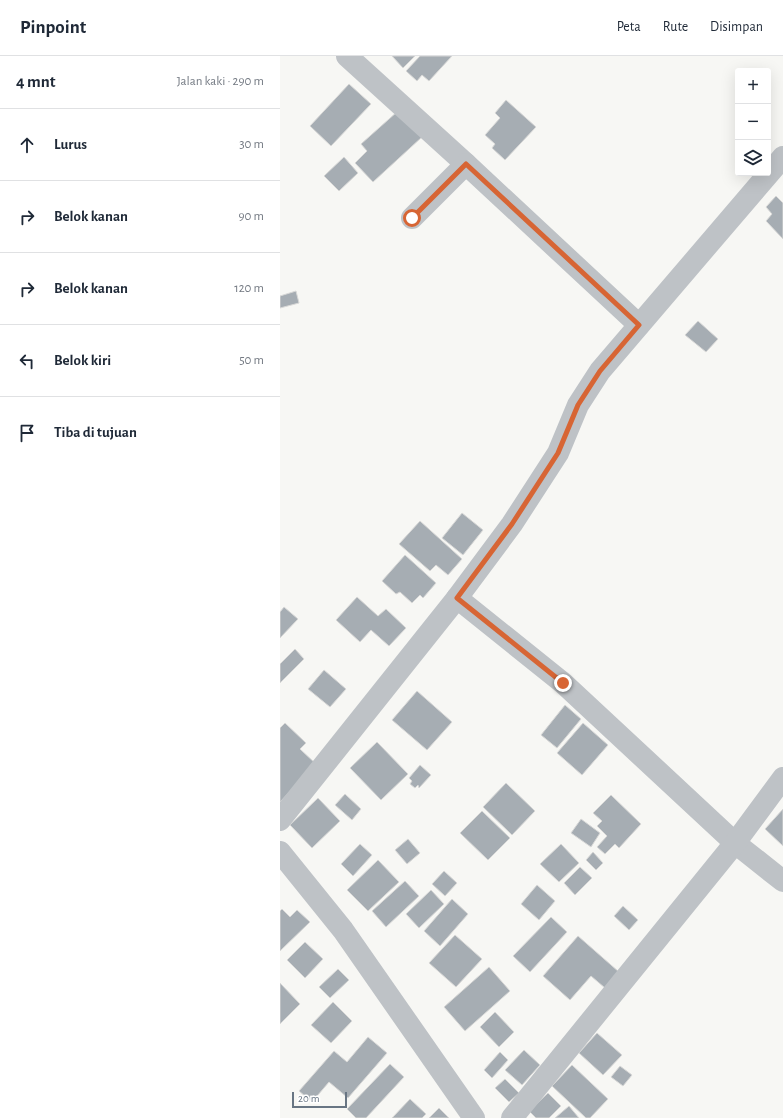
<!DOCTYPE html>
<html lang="id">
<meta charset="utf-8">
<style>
:root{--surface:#fff;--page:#f2f2f3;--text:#1f2937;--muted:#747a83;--line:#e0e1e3}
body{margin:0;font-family:"Alegreya Sans",sans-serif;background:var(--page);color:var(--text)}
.controls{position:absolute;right:12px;top:12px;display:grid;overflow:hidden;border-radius:4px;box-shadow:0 4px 16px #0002}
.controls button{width:36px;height:36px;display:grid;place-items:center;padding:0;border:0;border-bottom:1px solid var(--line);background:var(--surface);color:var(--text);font:20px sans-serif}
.scale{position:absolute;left:12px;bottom:10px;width:55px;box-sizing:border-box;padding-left:4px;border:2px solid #687583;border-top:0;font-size:11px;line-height:14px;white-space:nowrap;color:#687583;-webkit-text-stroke:3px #fff;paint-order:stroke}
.stop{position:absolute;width:12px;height:12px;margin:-9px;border:3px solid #d76534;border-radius:50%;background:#fff}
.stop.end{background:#d76534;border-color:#fff;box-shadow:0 1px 4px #0008}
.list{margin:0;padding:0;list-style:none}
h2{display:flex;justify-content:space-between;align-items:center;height:52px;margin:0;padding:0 16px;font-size:17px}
h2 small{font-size:13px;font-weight:400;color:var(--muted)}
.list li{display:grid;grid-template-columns:26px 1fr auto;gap:12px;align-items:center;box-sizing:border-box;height:72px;padding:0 16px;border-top:1px solid var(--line)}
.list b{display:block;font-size:15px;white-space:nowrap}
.list em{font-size:13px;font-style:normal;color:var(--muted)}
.icon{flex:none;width:22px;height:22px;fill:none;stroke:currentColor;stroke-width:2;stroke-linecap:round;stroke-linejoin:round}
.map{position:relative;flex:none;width:503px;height:1062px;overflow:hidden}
header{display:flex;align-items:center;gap:24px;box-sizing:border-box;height:56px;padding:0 20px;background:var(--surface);border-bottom:1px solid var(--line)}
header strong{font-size:19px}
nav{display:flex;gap:22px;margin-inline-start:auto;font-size:14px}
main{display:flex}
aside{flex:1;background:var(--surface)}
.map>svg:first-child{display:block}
.building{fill:#a6adb3;stroke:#d8d8d7}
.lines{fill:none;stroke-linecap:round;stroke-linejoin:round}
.minor{stroke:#bec2c6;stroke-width:22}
.route{stroke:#d76534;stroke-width:5}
</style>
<header>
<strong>Pinpoint</strong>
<nav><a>Peta</a><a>Rute</a><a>Disimpan</a></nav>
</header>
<main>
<aside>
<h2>4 mnt<small>Jalan kaki · 290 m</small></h2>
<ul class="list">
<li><svg class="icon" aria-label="ahead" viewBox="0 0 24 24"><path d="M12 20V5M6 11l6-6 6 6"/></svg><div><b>Lurus</b></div><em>30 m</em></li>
<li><svg class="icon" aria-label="right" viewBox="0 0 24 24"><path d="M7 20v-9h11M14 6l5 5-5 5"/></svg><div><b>Belok kanan</b></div><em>90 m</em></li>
<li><svg class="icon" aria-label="right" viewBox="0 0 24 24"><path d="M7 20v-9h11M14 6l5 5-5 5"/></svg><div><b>Belok kanan</b></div><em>120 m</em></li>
<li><svg class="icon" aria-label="left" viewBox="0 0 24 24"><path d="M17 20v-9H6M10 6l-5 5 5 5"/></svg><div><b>Belok kiri</b></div><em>50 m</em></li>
<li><svg class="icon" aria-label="arrive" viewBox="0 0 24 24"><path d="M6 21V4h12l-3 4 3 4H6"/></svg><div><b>Tiba di tujuan</b></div></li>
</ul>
</aside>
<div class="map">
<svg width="503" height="1062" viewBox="0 0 503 1062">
<rect width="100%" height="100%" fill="#f7f7f4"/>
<g class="building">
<polygon points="112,0 135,0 123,12"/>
<polygon points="140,0 172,0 149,25 142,19 137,25 126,15"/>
<polygon points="69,28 91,48 51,90 30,70"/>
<polygon points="226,44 256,71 225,104 212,92 215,88 205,79 220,62 215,57"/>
<polygon points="118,55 142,81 93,126 75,107 87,95 81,88"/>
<polygon points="64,101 78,117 59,135 44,120"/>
<polygon points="496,140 503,147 503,183 486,165 492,158 486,151"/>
<polygon points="16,235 19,247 0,252 0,240"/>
<polygon points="418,265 438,283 426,296 405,279"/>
<polygon points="182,457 203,474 183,499 162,482"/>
<polygon points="140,465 182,503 168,519 156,509 150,515 119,488"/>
<polygon points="125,499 156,527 143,542 140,539 132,547 120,536 116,538 102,525"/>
<polygon points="77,541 98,560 106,553 126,572 109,590 91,574 80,586 56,564"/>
<polygon points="4,551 18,563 0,582 0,556"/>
<polygon points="15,593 24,603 0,627 0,608"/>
<polygon points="44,614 66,633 50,651 28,633"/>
<polygon points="137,635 172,666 147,694 112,664"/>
<polygon points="285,649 301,663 277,692 261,679"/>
<polygon points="5,667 26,687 20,693 36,708 0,746 0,672"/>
<polygon points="303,667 328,689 302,719 277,697"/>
<polygon points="97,686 128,718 101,744 70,712"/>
<polygon points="140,709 151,719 139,732 138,729 135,732 130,728 132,725 129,722"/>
<polygon points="226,727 255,755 232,779 203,751"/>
<polygon points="65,738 81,753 72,764 55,749"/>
<polygon points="331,739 361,768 339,792 335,788 325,798 317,791 327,780 317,770 322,765 313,757"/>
<polygon points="38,742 60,765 32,792 10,769"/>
<polygon points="503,753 503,790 485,773"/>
<polygon points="202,755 230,782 208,804 180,777"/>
<polygon points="301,763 320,777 311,791 291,777"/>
<polygon points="128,783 140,797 127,808 115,794"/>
<polygon points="80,788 92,799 73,820 61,808"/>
<polygon points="281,788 299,807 279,826 260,808"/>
<polygon points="313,796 323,807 316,814 306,804"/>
<polygon points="98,804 119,826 88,855 67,834"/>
<polygon points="300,811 312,822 295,839 284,827"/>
<polygon points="164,815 177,827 165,840 152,828"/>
<polygon points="125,825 139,840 106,871 92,855"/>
<polygon points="257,829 275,845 259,864 241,848"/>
<polygon points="151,834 164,848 139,872 126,858"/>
<polygon points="172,843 188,858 160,890 144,875"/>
<polygon points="343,850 358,864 349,874 334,860"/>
<polygon points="2,853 10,861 17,854 30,866 0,895 0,855"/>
<polygon points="271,861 287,876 250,916 233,900"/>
<polygon points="175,879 202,903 176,931 149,907"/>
<polygon points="298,880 339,916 325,932 311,920 290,944 263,920"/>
<polygon points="25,886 43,903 25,922 7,904"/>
<polygon points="209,911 230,935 185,975 164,951"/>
<polygon points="58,913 69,924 50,942 39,931"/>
<polygon points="0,927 20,948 0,968"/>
<polygon points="53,946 72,965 51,987 31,969"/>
<polygon points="215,956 234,976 219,991 200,971"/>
<polygon points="317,977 342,999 323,1019 299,997"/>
<polygon points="88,981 107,997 68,1042 49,1026 32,1046 19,1035 54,995 67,1006"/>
<polygon points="244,994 260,1009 242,1029 225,1014"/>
<polygon points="220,996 228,1004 212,1022 204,1014"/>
<polygon points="110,1008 124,1021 86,1062 76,1062 67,1053"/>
<polygon points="292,1009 328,1043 310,1062 306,1062 272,1030"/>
<polygon points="340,1010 352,1019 343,1030 331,1021"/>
<polygon points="225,1023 239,1037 229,1046 215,1032"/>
<polygon points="268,1037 281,1050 269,1062 256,1062 249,1055"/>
<polygon points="130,1043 146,1058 142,1062 112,1062"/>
<polygon points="289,1050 299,1062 275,1062"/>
<polygon points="159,1052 169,1062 149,1062"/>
</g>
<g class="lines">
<g class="minor">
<polyline points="67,0 186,108 359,269"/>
<polyline points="132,162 186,108"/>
<polyline points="177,542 283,627 455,787 503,825"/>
<polyline points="0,764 177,542 232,468 278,397 298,349 320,315 503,101"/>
<polyline points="0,796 63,874 194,1062"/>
<polyline points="232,1062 455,787 503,722"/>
</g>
</g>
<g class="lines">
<polyline class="route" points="132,162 186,108 359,269 320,315 298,349 278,397 232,468 177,542 283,627"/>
</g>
</svg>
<div class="controls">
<button>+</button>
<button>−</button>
<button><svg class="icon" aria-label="layers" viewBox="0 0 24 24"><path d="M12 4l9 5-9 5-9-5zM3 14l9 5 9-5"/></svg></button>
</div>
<div class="scale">20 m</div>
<div class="stop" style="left:132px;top:162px"></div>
<div class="stop end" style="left:283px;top:627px"></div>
</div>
</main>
